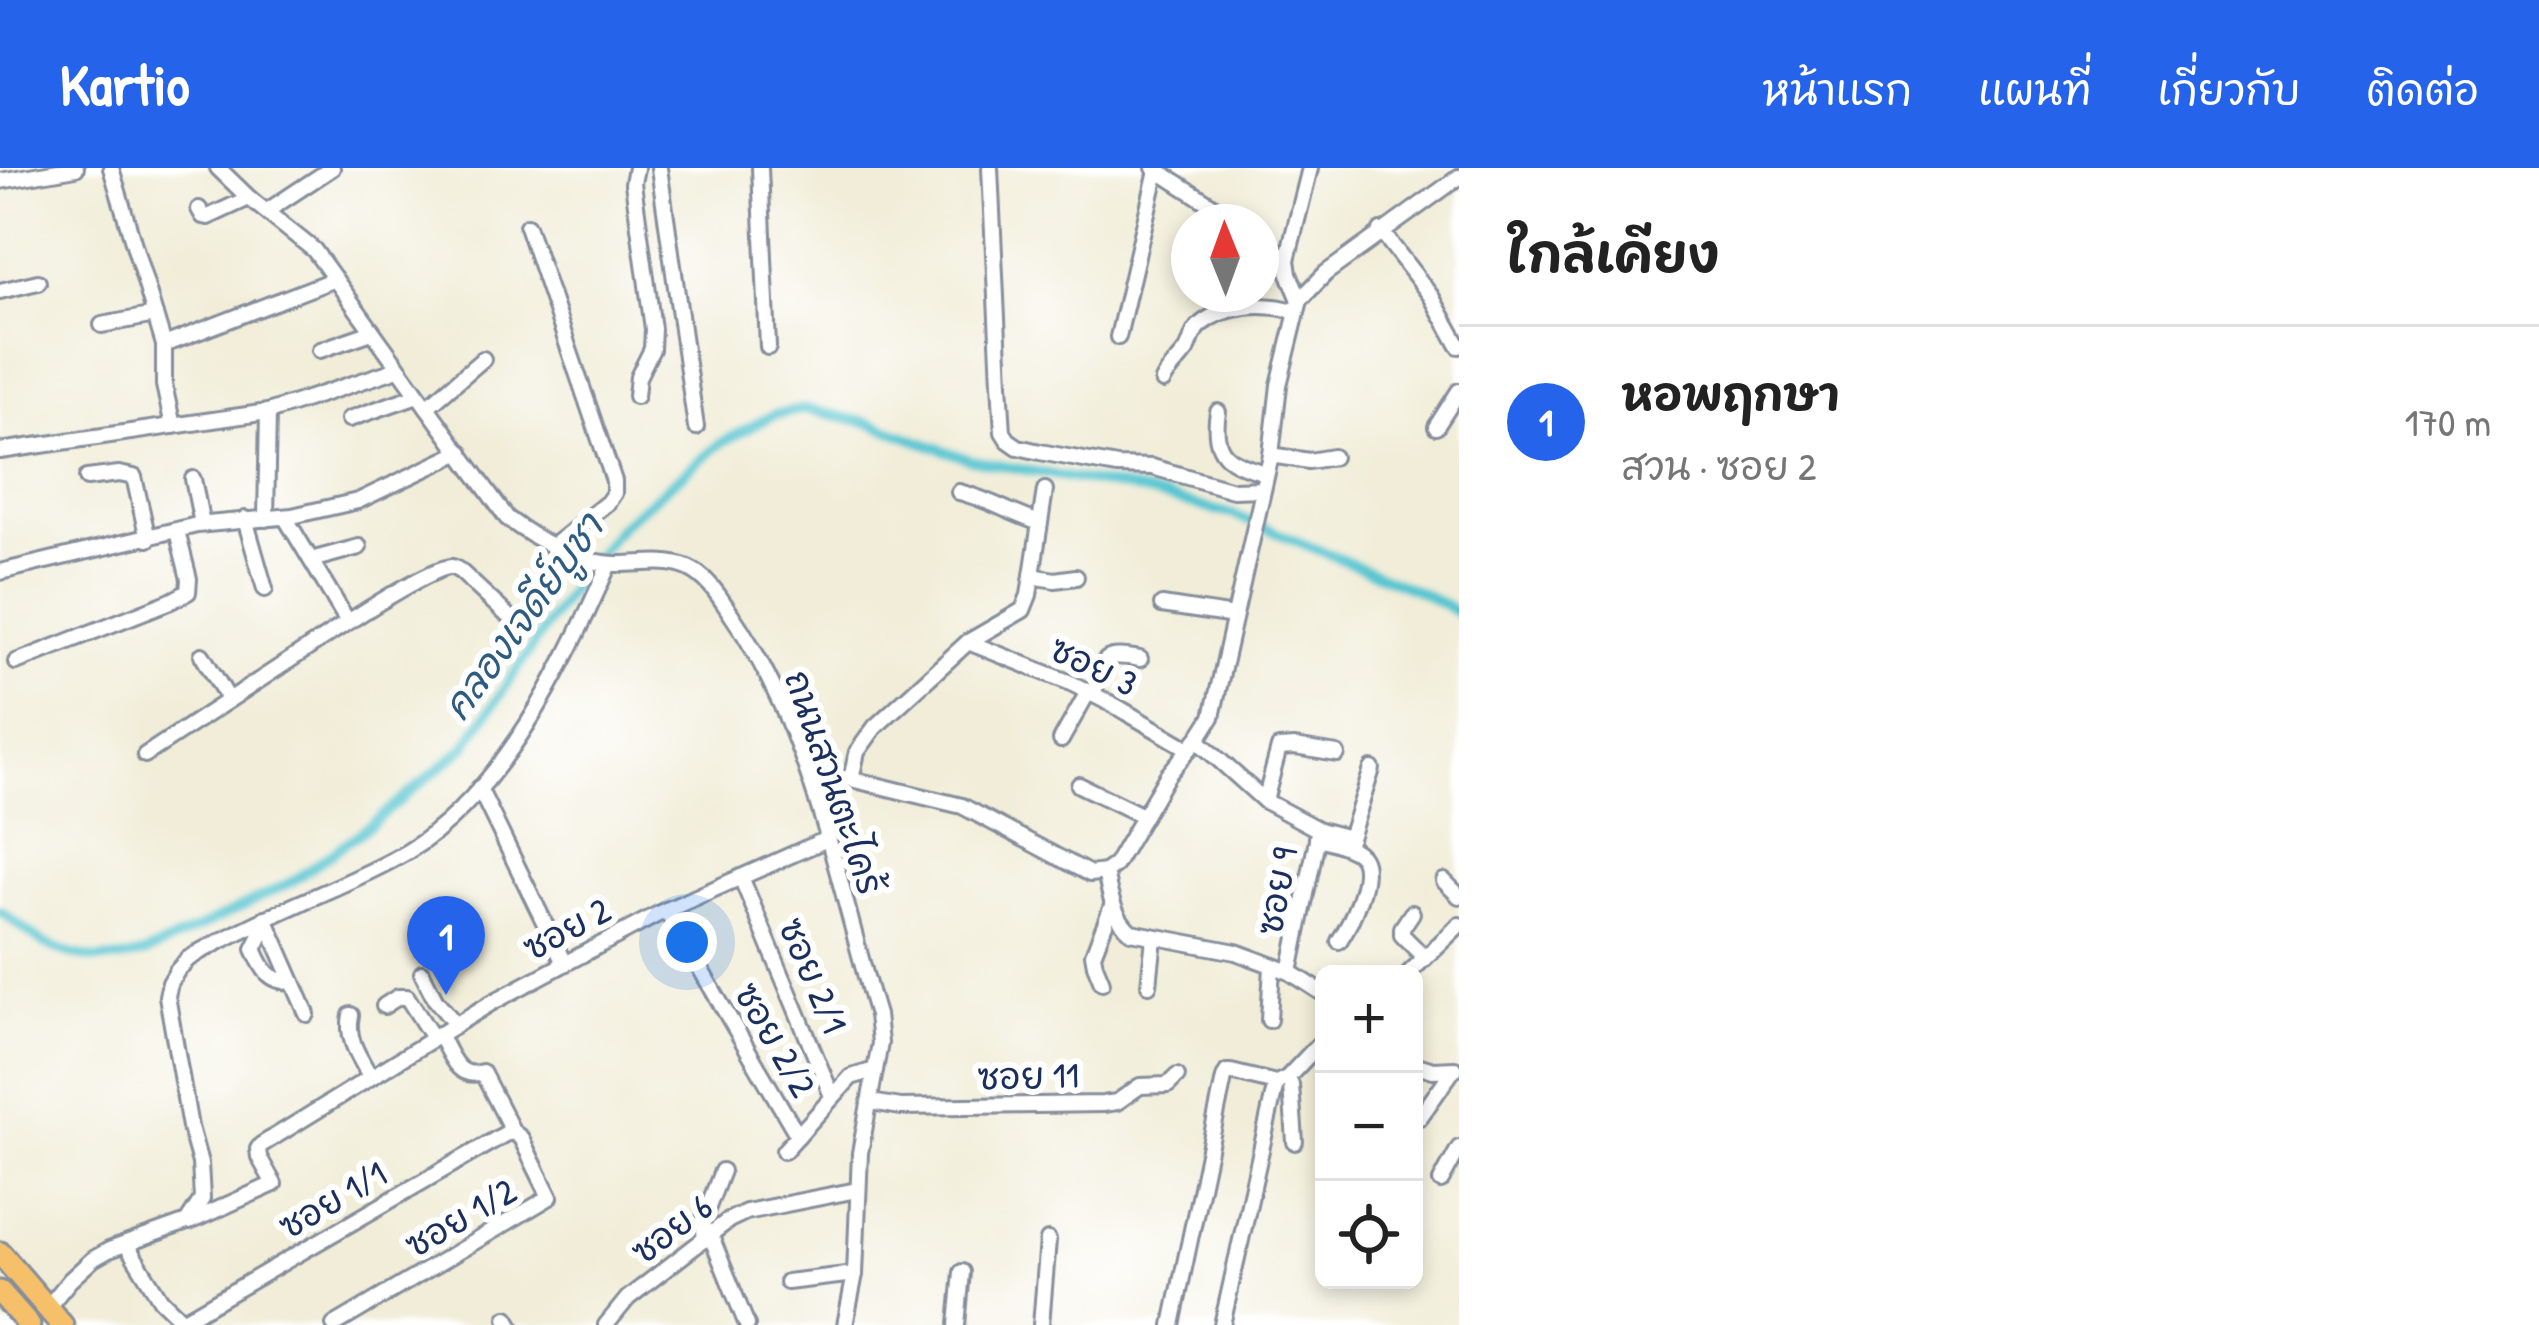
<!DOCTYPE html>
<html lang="th">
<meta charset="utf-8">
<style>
:root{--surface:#fff;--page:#f2f2f2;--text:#222;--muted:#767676;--line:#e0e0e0;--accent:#2563eb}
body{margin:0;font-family:"Patrick Hand","Playpen Sans Thai",sans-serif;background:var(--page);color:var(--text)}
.controls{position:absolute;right:36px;bottom:36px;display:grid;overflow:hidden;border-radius:18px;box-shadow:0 6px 18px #0003}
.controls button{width:108px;height:108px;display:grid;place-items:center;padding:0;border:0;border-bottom:3px solid var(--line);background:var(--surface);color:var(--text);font:60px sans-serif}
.compass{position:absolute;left:1171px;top:36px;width:108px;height:108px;border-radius:50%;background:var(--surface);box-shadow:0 6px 18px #0003;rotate:359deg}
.you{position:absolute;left:687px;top:774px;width:42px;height:42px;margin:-30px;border:9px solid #fff;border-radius:50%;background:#1a73e8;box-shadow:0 0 0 18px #1a73e833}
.badge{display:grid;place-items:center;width:78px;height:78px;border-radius:50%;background:var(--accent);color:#fff;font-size:39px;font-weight:700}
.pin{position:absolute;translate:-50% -99px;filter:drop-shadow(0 3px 6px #0008)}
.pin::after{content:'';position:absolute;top:63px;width:42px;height:36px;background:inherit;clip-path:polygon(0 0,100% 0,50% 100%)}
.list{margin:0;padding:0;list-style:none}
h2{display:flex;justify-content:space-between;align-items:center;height:156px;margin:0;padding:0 48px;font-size:51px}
h2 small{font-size:39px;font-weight:400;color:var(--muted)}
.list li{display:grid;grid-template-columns:78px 1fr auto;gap:36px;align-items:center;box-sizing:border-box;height:192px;padding:0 48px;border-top:3px solid var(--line)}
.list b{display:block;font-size:45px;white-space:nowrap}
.list p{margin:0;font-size:39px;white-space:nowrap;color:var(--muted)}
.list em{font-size:39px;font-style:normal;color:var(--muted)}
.icon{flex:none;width:66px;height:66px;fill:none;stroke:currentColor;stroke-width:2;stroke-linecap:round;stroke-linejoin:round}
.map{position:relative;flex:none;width:1459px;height:1157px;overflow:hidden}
header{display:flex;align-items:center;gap:72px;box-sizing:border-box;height:168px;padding:0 60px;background:var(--accent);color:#fff}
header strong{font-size:57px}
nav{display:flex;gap:66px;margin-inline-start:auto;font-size:42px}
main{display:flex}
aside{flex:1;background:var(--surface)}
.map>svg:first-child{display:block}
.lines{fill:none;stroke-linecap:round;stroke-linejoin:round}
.canal{stroke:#59c6d1;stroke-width:10}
.minor-casing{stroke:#868e9b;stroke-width:20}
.highway-casing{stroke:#868e9b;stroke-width:27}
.minor{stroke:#fff;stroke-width:14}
.highway{stroke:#f6c06b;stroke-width:21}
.labels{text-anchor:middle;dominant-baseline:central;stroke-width:12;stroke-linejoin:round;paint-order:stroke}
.street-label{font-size:36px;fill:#1b2f5e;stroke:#fff}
.water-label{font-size:39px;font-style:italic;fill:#2e5c80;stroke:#fff}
</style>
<header>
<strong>Kartio</strong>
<nav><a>หน้าแรก</a><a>แผนที่</a><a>เกี่ยวกับ</a><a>ติดต่อ</a></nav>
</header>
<main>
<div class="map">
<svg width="1459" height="1157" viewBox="0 0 1459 1157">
<rect width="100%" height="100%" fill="#fff"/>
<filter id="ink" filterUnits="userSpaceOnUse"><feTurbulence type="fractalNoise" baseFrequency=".00833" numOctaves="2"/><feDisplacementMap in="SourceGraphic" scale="24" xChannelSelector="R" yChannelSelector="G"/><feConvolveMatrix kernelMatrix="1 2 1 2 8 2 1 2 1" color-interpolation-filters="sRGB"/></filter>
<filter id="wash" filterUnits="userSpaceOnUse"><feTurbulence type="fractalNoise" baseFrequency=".004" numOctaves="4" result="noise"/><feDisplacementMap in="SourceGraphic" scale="48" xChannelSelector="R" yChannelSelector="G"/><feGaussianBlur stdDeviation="2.7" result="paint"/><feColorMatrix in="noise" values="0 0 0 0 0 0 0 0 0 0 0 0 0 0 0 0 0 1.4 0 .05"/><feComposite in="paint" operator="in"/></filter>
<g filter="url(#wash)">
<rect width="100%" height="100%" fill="#f1edd8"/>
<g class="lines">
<polyline class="canal" points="0,743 43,775 70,786 96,791 121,791 146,785 199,760 293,713 371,657 465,579 576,413 622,356 721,275 773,247 806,241 869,255 971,292 1131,321 1234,347 1422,425 1459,445"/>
</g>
</g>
<g filter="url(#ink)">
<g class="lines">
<defs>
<g id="minor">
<polyline points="111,0 164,177 164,217 173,258"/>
<path d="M 218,0 L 249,30 L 314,82 L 507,350 C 536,372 578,395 615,396 C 639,397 665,390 688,400 C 708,409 719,428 731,446 C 813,565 836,712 877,847 L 880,875 L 860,985 L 855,1106 L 845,1157"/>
<polyline points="659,0 696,259"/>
<polyline points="760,0 768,179"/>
<polyline points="990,0 1000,215 1003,264 1008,272 1018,279 1040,284 1117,298 1152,299 1233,322 1262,321"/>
<polyline points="1154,0 1238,54"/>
<polyline points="0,13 76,0"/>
<polyline points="199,41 203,48 208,49 249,30"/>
<polyline points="267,43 332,0"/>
<polyline points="527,58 614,313 614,325 608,334 554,377"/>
<polyline points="1381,63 1431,128 1459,178"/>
<polyline points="1261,71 1287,92"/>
<polyline points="0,123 38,114"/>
<polyline points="1300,132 1289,106 1287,92 1310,0"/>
<polyline points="102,157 155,147"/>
<polyline points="1118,169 1157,2"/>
<polyline points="164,177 335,111"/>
<polyline points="320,182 372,164"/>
<path d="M 1163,213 C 1169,201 1179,193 1187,182 C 1192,173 1192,163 1201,156 C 1226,136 1267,134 1296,144"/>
<polyline points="636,228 638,209 652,181 653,161 633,15 636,0"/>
<polyline points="427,239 483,191"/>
<path d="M 1218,244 C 1211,286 1228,295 1266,305"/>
<polyline points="349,251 418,227"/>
<polyline points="1436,259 1459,223"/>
<polyline points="0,283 268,244"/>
<polyline points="1271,287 1309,293 1333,289"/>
<polyline points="87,310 119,306 134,309 148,371"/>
<polyline points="193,311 202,356"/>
<path d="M 959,324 C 988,331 1012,346 1040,355"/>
<polyline points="245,351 265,421"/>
<polyline points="266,351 268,244 398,201"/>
<polyline points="311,392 359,379"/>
<polyline points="0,404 197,357 292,348 358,333 461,284"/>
<polyline points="1032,408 1055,412 1076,409"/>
<polyline points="1162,437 1234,448"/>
<path d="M 348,454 C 365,443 437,397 452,399 C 455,399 457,402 460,403 L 507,447"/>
<polyline points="968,474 1071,515 1119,540 1189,581"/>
<polyline points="202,487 229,532"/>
<polyline points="16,494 171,433 188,424 189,411 177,363"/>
<path d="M 1093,527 C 1105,493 1097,483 1140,491"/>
<polyline points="1061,572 1088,524"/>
<polyline points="1197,572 1265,633 1319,662 1290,804"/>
<polyline points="145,587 348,454 285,349"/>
<polyline points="809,607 851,611 962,638 1090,706 1105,704 1115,697 1167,608 1200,568 1212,549 1271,287 1279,217 1300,132 1326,105 1459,9"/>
<polyline points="851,611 857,584 875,559 968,474 1023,442 1029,427 1045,322"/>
<polyline points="1079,617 1143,648"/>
<polyline points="479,620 564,795"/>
<polyline points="1265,633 1279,580 1295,579 1337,586"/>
<polyline points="1319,662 1350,670 1372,601"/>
<path d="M 1317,669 C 1329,674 1355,678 1362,690 C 1373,708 1350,757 1339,773"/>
<path d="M 1105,704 C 1110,727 1113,748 1131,764 L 1236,784 L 1290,804 L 1324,826"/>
<polyline points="741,709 832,928"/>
<polyline points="1444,713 1459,728"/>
<polyline points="666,742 798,968"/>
<polyline points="1412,745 1402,760 1402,767 1425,790"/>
<polyline points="265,750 307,846"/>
<path d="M 267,755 L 254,781 C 263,802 269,814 293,814"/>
<polyline points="422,805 435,831 455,856"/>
<polyline points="1408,806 1459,757"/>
<polyline points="1102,814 1095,797 1093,786 1112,738"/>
<polyline points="1149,817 1154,770"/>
<polyline points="384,838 398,829 407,829 433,870"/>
<path d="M 351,847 C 346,870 358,887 370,908"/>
<polyline points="1269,852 1272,798"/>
<polyline points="1414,896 1433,902 1455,901"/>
<polyline points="871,934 901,939 1103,936 1117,934 1140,918 1168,917 1177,908"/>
<polyline points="1420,949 1453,902"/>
<polyline points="1295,974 1291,917 1287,910 1324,871"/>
<polyline points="784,983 851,909 875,902"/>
<polyline points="1441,1013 1459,980"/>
<polyline points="189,1054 274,1016 259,989 258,981 261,977 491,835 660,745 827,671"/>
<polyline points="710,1066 747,1157"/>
<polyline points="705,1072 703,1052 722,1003"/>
<polyline points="126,1076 161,1132 187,1157"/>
<polyline points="787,1114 855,1106"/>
<path d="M 47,1140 L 70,1112 L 93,1091 L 109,1082 L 187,1054 L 202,1031 L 200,995 L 190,959 L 167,828 L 170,815 L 177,803 L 188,791 L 201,783 C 234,766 266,750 300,735 C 336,719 373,704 407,684 C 503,626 566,495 609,396"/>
<polyline points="507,1150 511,1157"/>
<polyline points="182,1153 505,966 513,964"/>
<path d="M 334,1157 L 550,1029 L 521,970 L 513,964 L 482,904 C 457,913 449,884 439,866"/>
<polyline points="606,1157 628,1130 729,1052 746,1044 857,1022"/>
<polyline points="957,1157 962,1104"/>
<polyline points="1041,1157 1048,1072"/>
<polyline points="1172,1157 1224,910 1227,904 1231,904 1276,915 1287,910"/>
<polyline points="1222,1157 1276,915"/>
</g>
<g id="highway">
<polyline points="0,1085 62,1157"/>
<polyline points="0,1124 29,1157"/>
</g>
</defs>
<use href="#minor" class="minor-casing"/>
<use href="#highway" class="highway-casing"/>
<use href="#minor" class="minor"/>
<use href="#highway" class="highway"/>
</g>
</g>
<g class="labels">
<g class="street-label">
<text transform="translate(1094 497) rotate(26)">ซอย 3</text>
<text transform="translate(835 614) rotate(71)">ถนนสวนตะไคร้</text>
<text transform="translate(1276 723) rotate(-79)">ซอย 9</text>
<text transform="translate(566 760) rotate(-28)">ซอย 2</text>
<text transform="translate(814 807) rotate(67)">ซอย 2/1</text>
<text transform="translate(776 871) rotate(60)">ซอย 2/2</text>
<text transform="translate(1028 907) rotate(-1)">ซอย 11</text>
<text transform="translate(332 1031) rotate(-30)">ซอย 1/1</text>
<text transform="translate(460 1049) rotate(-30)">ซอย 1/2</text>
<text transform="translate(671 1060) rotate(-37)">ซอย 6</text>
</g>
<g class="water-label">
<text transform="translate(522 448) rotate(-54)">คลองเจดีย์บูชา</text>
</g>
</g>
</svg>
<div class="controls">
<button>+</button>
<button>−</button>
<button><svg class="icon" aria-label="locate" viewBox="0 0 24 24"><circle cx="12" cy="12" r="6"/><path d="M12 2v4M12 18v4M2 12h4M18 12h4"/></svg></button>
</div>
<svg class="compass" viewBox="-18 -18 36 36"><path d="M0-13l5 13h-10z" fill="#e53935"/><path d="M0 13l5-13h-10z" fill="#767676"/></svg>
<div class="you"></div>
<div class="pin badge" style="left:446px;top:827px">1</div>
</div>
<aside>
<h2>ใกล้เคียง<small></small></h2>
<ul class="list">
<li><span class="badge">1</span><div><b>หอพฤกษา</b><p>สวน · ซอย 2</p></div><em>170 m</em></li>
</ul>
</aside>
</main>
